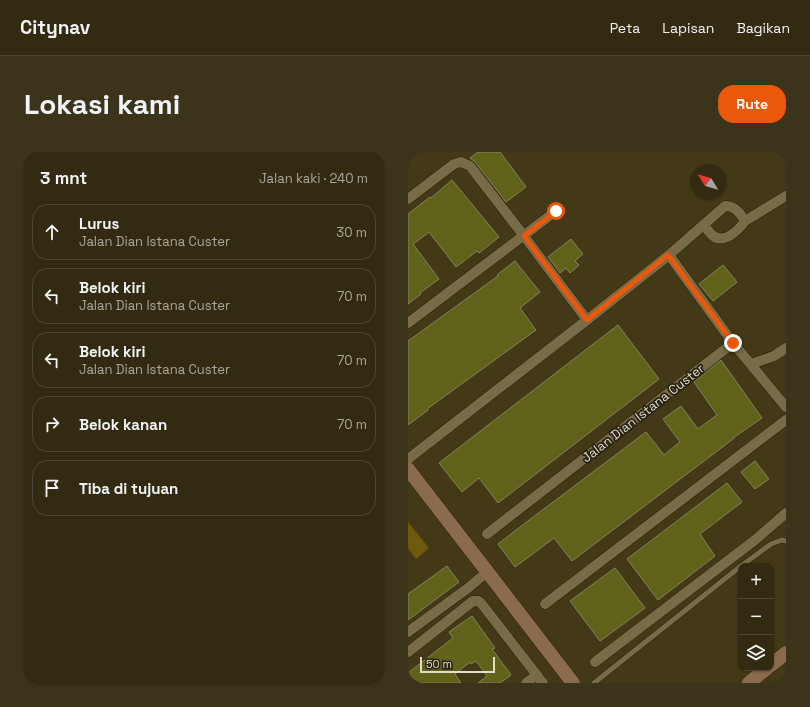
<!DOCTYPE html>
<html lang="id">
<meta charset="utf-8">
<style>
:root{--surface:#332b11;--page:#3b331a;--text:#f1f3f6;--muted:#a9a79f;--line:#4e4731;--accent:#ea580c}
body{margin:0;font-family:"Space Grotesk",sans-serif;background:var(--page);color:var(--text)}
.controls{position:absolute;right:12px;bottom:12px;display:grid;overflow:hidden;border-radius:8px;box-shadow:0 1px 3px #0004}
.controls button{width:36px;height:36px;display:grid;place-items:center;padding:0;border:0;border-bottom:1px solid var(--line);background:var(--surface);color:var(--text);font:20px sans-serif}
.compass{position:absolute;left:282px;top:12px;width:36px;height:36px;border-radius:50%;background:var(--surface);box-shadow:0 1px 3px #0004;rotate:307deg}
.scale{position:absolute;left:12px;bottom:10px;width:75px;box-sizing:border-box;padding-left:4px;border:2px solid #e2dcc9;border-top:0;font-size:11px;line-height:14px;white-space:nowrap;color:#e2dcc9;-webkit-text-stroke:3px #262112;paint-order:stroke}
.stop{position:absolute;width:12px;height:12px;margin:-9px;border:3px solid #ea580c;border-radius:50%;background:#fff}
.stop.end{background:#ea580c;border-color:#fff;box-shadow:0 1px 4px #0008}
.list{margin:0;padding:0;list-style:none}
h2{display:flex;justify-content:space-between;align-items:center;height:52px;margin:0;padding:0 16px;font-size:17px}
h2 small{font-size:13px;font-weight:400;color:var(--muted)}
.list li{display:grid;grid-template-columns:26px 1fr auto;gap:12px;align-items:center;box-sizing:border-box;height:56px;margin:0 8px 8px;padding:0 8px;border:1px solid var(--line);border-radius:16px}
.list b{display:block;font-size:15px;white-space:nowrap}
.list p{margin:0;font-size:13px;white-space:nowrap;color:var(--muted)}
.list em{font-size:13px;font-style:normal;color:var(--muted)}
.icon{flex:none;width:22px;height:22px;fill:none;stroke:currentColor;stroke-width:2;stroke-linecap:round;stroke-linejoin:round}
.map{position:relative;flex:none;width:378px;height:531px;overflow:hidden;border-radius:16px}
header{display:flex;align-items:center;gap:24px;box-sizing:border-box;height:56px;padding:0 20px;background:var(--surface);border-bottom:1px solid var(--line)}
header strong{font-size:19px}
nav{display:flex;gap:22px;margin-inline-start:auto;font-size:14px}
.intro{display:flex;align-items:center;justify-content:space-between;box-sizing:border-box;height:96px;padding:0 24px}
h1{margin:0;font-size:28px}
.button{padding:10px 18px;border-radius:16px;background:var(--accent);color:#fff;font-size:14px;font-weight:700}
main{display:flex;gap:24px;padding:0 24px}
aside{flex:1;background:var(--surface);border-radius:16px;box-shadow:0 1px 3px #0004}
.map>svg:first-child{display:block}
.green{fill:#6e590c}
.building{fill:#5f6218;stroke:#81845f}
.lines{fill:none;stroke-linecap:round;stroke-linejoin:round}
.lane-casing{stroke:#2b2000;stroke-width:6}
.street-casing{stroke:#2b2000;stroke-width:11}
.secondary-casing{stroke:#2b2000;stroke-width:15}
.lane{stroke:#776b48;stroke-width:5}
.street{stroke:#776b48;stroke-width:10}
.secondary{stroke:#8a6b4e;stroke-width:14}
.route{stroke:#ea580c;stroke-width:5}
.labels{text-anchor:middle;dominant-baseline:central;stroke-width:3.5;stroke-linejoin:round;paint-order:stroke}
.street-label{font-size:13px;fill:#e2dcc9;stroke:#262112}
</style>
<header>
<strong>Citynav</strong>
<nav><a>Peta</a><a>Lapisan</a><a>Bagikan</a></nav>
</header>
<div class="intro"><h1>Lokasi kami</h1><a class="button">Rute</a></div>
<main>
<aside>
<h2>3 mnt<small>Jalan kaki · 240 m</small></h2>
<ul class="list">
<li><svg class="icon" aria-label="ahead" viewBox="0 0 24 24"><path d="M12 20V5M6 11l6-6 6 6"/></svg><div><b>Lurus</b><p>Jalan Dian Istana Custer</p></div><em>30 m</em></li>
<li><svg class="icon" aria-label="left" viewBox="0 0 24 24"><path d="M17 20v-9H6M10 6l-5 5 5 5"/></svg><div><b>Belok kiri</b><p>Jalan Dian Istana Custer</p></div><em>70 m</em></li>
<li><svg class="icon" aria-label="left" viewBox="0 0 24 24"><path d="M17 20v-9H6M10 6l-5 5 5 5"/></svg><div><b>Belok kiri</b><p>Jalan Dian Istana Custer</p></div><em>70 m</em></li>
<li><svg class="icon" aria-label="right" viewBox="0 0 24 24"><path d="M7 20v-9h11M14 6l5 5-5 5"/></svg><div><b>Belok kanan</b></div><em>70 m</em></li>
<li><svg class="icon" aria-label="arrive" viewBox="0 0 24 24"><path d="M6 21V4h12l-3 4 3 4H6"/></svg><div><b>Tiba di tujuan</b></div></li>
</ul>
</aside>
<div class="map">
<svg width="378" height="531" viewBox="0 0 378 531">
<rect width="100%" height="100%" fill="#443917"/>
<polygon class="green" points="0,370 21,396 8,407 0,396"/>
<g class="building">
<polygon points="70,0 92,0 118,35 98,50 67,10 62,6"/>
<polygon points="44,28 91,85 71,101 69,99 48,115 21,80 12,87 5,92 31,127 12,141 13,142 0,152 0,62 22,45 23,46"/>
<polygon points="163,87 175,102 167,109 171,113 162,121 158,116 152,121 140,105"/>
<polygon points="107,109 132,140 112,156 128,178 19,257 20,258 0,273 0,189 90,124 89,123"/>
<polygon points="315,113 329,130 305,149 291,132"/>
<polygon points="210,173 251,227 90,351 71,326 54,340 31,311"/>
<polygon points="313,208 354,266 325,286 325,287 164,409 146,386 107,415 90,392 112,375 238,280 256,303 272,290 255,267 273,254 290,277 309,263 286,230"/>
<polygon points="347,309 361,327 347,337 333,320"/>
<polygon points="319,331 334,350 292,382 307,404 250,448 219,407"/>
<polygon points="39,414 51,430 0,468 0,442"/>
<polygon points="207,416 237,456 192,489 162,449"/>
<polygon points="64,464 87,496 84,497 103,523 92,531 70,531 79,524 68,509 63,512 62,510 47,522 53,531 0,531 0,521 45,486 41,480"/>
</g>
<g class="lines">
<defs>
<polyline id="lane" points="186,531 333,414 363,392 374,388 378,389"/>
<g id="street">
<polyline points="0,47 46,12 53,10 62,14 116,84 179,168"/>
<path d="M 296,73 C 298,76 301,80 304,83 C 315,93 330,79 337,69"/>
<polyline points="261,103 325,191"/>
<polyline points="0,171 148,59"/>
<polyline points="343,212 366,204 378,196"/>
<path d="M 0,307 L 179,168 L 261,103 L 317,54 C 327,54 332,61 337,69 L 378,44"/>
<polyline points="79,382 325,191 378,255"/>
<polyline points="137,452 378,268"/>
<polyline points="0,480 60,436 79,420"/>
<polyline points="0,500 65,449 70,449 73,451 135,531"/>
<polyline points="187,510 347,388 378,361"/>
<polyline points="118,531 129,523"/>
</g>
<g id="secondary">
<polyline points="0,317 165,531"/>
<polyline points="363,513 378,501"/>
<polyline points="341,531 359,516"/>
</g>
</defs>
<use href="#lane" class="lane-casing"/>
<use href="#street" class="street-casing"/>
<use href="#secondary" class="secondary-casing"/>
<use href="#lane" class="lane"/>
<use href="#street" class="street"/>
<use href="#secondary" class="secondary"/>
</g>
<g class="lines">
<polyline class="route" points="148,59 116,84 179,168 260,103 325,191"/>
</g>
<g class="labels">
<g class="street-label">
<text transform="translate(235 261) rotate(-38)">Jalan Dian Istana Custer</text>
</g>
</g>
</svg>
<div class="controls">
<button>+</button>
<button>−</button>
<button><svg class="icon" aria-label="layers" viewBox="0 0 24 24"><path d="M12 4l9 5-9 5-9-5zM3 14l9 5 9-5"/></svg></button>
</div>
<svg class="compass" viewBox="-18 -18 36 36"><path d="M0-13l5 13h-10z" fill="#e53935"/><path d="M0 13l5-13h-10z" fill="#a9a79f"/></svg>
<div class="scale">50 m</div>
<div class="stop" style="left:148px;top:59px"></div>
<div class="stop end" style="left:325px;top:191px"></div>
</div>
</main>
